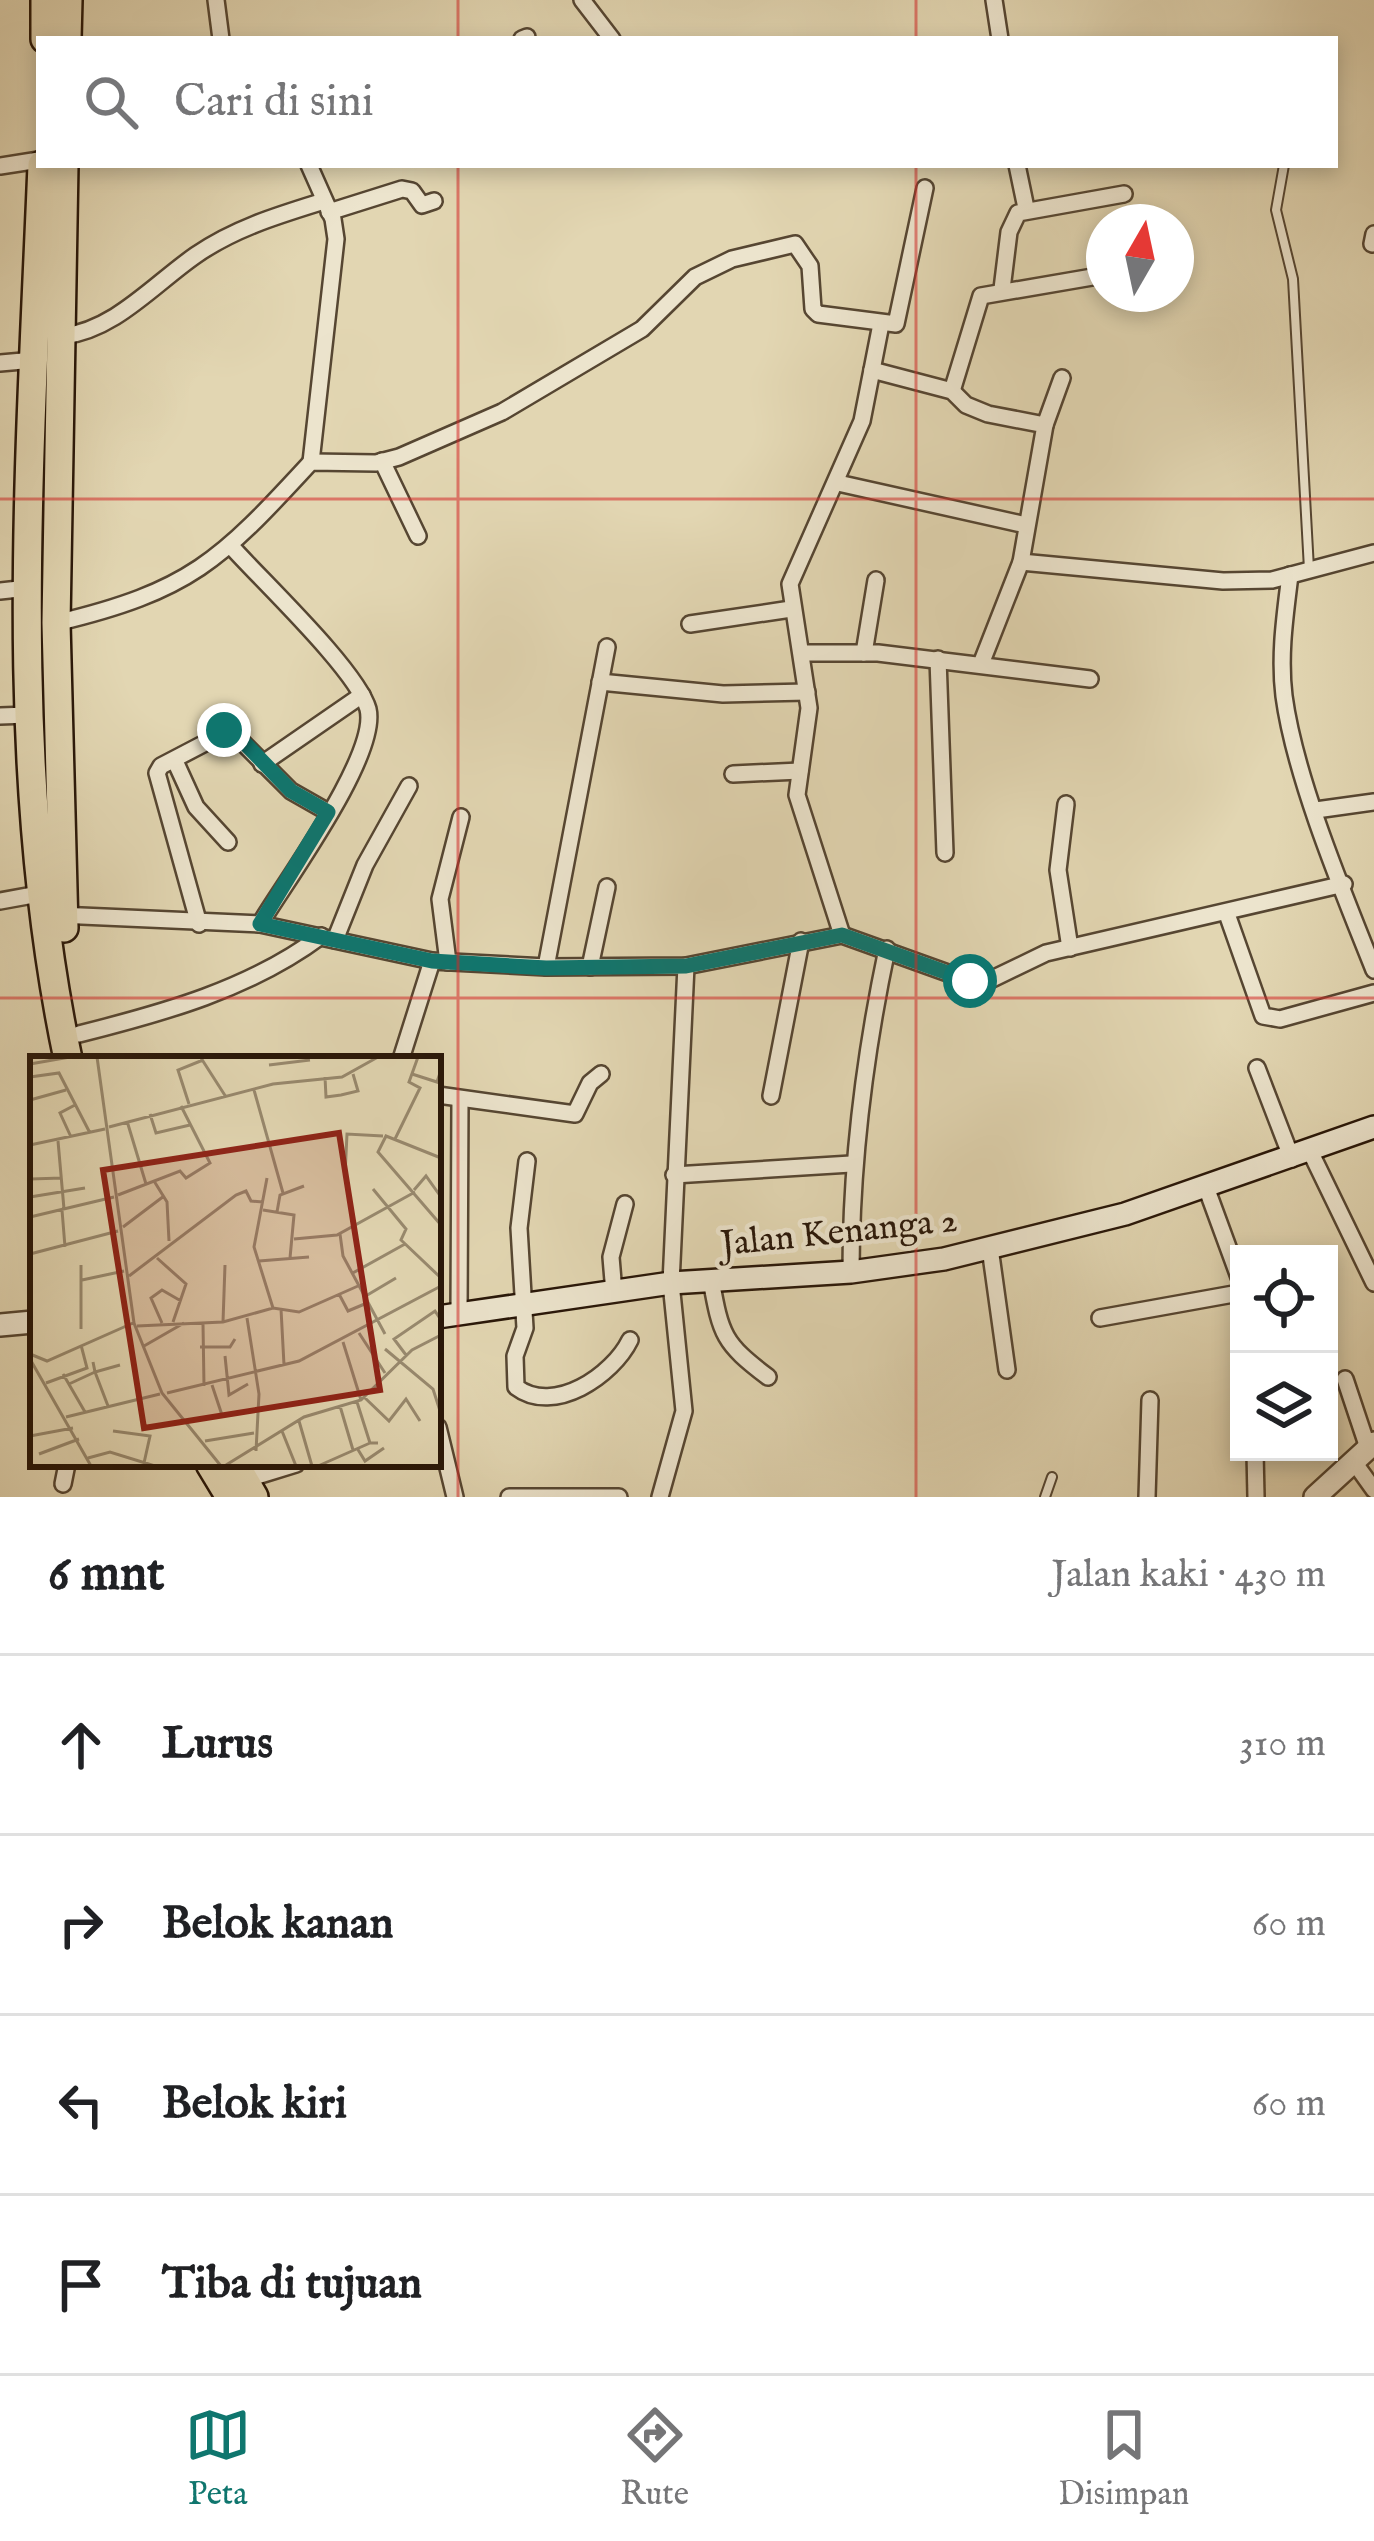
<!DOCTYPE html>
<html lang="id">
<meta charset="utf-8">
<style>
:root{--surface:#fff;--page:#f6f6f6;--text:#202124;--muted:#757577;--line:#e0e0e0;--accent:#0f766e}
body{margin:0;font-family:"IM FELL English",serif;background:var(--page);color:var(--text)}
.controls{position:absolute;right:36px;bottom:36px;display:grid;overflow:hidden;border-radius:0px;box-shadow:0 6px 18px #0003}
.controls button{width:108px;height:108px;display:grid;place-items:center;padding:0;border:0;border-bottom:3px solid var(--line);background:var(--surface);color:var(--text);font:60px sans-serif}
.compass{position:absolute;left:1086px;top:204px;width:108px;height:108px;border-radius:50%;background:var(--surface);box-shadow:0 6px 18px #0003;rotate:9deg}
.stop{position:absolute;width:36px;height:36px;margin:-27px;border:9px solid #0f766e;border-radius:50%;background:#fff}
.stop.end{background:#0f766e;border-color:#fff;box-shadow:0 3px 12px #0008}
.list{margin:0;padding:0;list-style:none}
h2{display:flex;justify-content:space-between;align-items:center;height:156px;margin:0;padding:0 48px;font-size:51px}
h2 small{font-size:39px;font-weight:400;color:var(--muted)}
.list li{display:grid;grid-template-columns:78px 1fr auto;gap:36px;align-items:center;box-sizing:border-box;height:180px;padding:0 48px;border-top:3px solid var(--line)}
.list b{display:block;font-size:45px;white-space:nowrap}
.list em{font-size:39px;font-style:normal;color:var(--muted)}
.icon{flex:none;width:66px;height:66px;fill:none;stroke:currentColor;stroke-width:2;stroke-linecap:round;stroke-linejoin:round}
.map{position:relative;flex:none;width:1374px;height:1497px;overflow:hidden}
.search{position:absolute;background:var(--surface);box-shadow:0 6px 18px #0003;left:36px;right:36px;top:36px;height:132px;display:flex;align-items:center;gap:30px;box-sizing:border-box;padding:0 42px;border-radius:0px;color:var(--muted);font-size:45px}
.sheet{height:876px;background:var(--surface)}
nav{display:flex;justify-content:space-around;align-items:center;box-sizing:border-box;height:168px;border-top:3px solid var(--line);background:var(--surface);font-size:33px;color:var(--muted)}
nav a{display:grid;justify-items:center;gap:6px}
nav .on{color:var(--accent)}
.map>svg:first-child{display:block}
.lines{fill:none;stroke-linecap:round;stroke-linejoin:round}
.service-casing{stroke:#564632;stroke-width:12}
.minor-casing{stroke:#564632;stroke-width:20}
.tertiary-casing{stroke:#564632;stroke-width:26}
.secondary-casing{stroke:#281608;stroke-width:26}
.trunk-casing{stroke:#281608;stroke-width:32}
.service{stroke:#ece4cd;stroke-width:8}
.minor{stroke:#ece4cd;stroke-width:15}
.tertiary{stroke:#ece4cd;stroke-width:21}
.secondary{stroke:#ece4cd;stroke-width:21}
.trunk{stroke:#e2d6b2;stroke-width:27}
.route{stroke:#0f766e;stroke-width:15}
.grid{fill:none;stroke:#d62828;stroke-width:3;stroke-opacity:0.55}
.labels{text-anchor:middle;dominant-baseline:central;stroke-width:9;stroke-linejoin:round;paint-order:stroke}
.street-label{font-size:36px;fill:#281608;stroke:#ece4cd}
.inset-road{fill:none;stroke:#98896e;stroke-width:3}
.view{fill:#8f2418;fill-opacity:0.15;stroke:#8f2418;stroke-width:6}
.inset-edge{fill:none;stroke:#281608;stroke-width:6}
</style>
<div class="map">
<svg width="1374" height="1497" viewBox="0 0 1374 1497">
<rect width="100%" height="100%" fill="#e2d6b2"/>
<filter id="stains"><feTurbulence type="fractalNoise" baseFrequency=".00167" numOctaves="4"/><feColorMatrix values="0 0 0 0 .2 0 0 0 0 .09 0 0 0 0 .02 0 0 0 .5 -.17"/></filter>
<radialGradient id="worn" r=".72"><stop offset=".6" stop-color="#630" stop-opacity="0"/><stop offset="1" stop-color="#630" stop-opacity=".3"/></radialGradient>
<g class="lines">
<defs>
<g id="service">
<polyline points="1284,165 1276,210 1293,279 1309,569"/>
<polyline points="1045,1497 1052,1477"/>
</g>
<g id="minor">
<polyline points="216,0 221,39"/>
<polyline points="582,0 612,39"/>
<polyline points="994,0 1000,39"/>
<polyline points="522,39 527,37"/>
<polyline points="309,165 333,219 336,239 311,462"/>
<polyline points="1017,165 1026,208"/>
<polyline points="0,166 39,160"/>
<polyline points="329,212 402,189 412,191 422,205 434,201"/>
<polyline points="1372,244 1374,234"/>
<polyline points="1002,289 1009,232 1018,213 1124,194"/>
<path d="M 63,336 C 115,330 154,284 196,255 C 235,228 279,215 324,201"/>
<polyline points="0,363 34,360"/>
<polyline points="872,370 952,391 966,405 988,414 1045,425 1021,562 981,664"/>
<polyline points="952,391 981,296 1104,275"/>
<polyline points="1045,425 1062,378"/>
<polyline points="382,461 418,536"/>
<polyline points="838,483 1026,525"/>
<path d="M 230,545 C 261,580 357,670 368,709 C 379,755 285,882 260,924"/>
<polyline points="1021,562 1223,581 1272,580 1374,553"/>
<path d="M 1290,575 C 1285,616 1279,655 1284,696 C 1295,778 1343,892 1374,970"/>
<polyline points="0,591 28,588"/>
<path d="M 56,623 C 190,591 220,561 311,462 L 376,463 L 399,457 L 502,412 L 642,329 L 695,277 L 732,259 L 795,244 L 810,266 L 813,309 L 818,314 L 896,324 L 925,188"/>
<polyline points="690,624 791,609"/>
<polyline points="803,653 878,653 1090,679"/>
<polyline points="864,653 876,580"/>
<polyline points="938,659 945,853"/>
<polyline points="600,682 723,694 807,692"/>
<polyline points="0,716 28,715"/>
<polyline points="175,761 196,807 228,842"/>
<polyline points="262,764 362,695"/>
<polyline points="733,774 800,771"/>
<polyline points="1066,804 1058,870 1070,948"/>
<polyline points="1316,810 1374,802"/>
<polyline points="0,901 44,893"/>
<polyline points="1227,914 1263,1016 1280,1019 1374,993"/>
<polyline points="59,915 260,924 432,961 546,967 686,966 842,935 970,981 988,981 1046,953 1344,884"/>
<polyline points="199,924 157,773 161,766 230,730 291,791 328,812"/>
<polyline points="842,935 797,795 809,708 790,584 862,421 881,324"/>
<polyline points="335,940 365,865 409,786"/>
<polyline points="448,962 440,899 461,817"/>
<polyline points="546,967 607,647"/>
<polyline points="590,967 607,887"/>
<path d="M 79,1034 C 163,1013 250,989 321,936"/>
<polyline points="401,1059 432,961"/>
<polyline points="1257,1068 1292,1159"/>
<polyline points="438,1095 575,1114 590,1083 601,1074"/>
<polyline points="771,1096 801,941"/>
<polyline points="1311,1153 1374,1283"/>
<path d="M 527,1161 L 519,1228 L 525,1328 L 515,1356 L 516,1387 C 554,1416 613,1375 630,1340"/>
<polyline points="674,1175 851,1164"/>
<polyline points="1206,1187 1239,1277"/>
<polyline points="990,1248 1007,1370"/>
<path d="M 851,1272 C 851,1161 864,1058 887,949"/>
<path d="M 711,1280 C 721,1335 723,1343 768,1377"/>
<polyline points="614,1293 611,1257 625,1204"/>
<polyline points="459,1314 460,1099"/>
<polyline points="1100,1318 1239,1293"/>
<polyline points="1345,1379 1368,1448"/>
<polyline points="438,1427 455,1497"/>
<polyline points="1255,1452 1256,1497"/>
<polyline points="1354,1462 1374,1490"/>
<polyline points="244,1480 296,1464"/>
<polyline points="63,1484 67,1464"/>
<polyline points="509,1497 619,1497"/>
<polyline points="660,1497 684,1411 671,1283 686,966"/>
<polyline points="1147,1497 1150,1400"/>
</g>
<g id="tertiary">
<polyline points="0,1325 33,1322"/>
<polyline points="1315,1497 1374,1443"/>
</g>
<polyline id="secondary" points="438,1317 671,1283 851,1272 944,1259 1125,1214 1374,1127"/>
<g id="trunk">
<polyline points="45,39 45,0"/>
<polyline points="67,39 68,0"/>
<path d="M 42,165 C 30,462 6,766 68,1059"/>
<polyline points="64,928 56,623 64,165"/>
<polyline points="210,1464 230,1497"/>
<polyline points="235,1464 254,1497"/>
</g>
</defs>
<use href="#service" class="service-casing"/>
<use href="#minor" class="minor-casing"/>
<use href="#tertiary" class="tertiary-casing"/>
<use href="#secondary" class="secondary-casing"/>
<use href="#trunk" class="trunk-casing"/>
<use href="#service" class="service"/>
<use href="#minor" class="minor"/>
<use href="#tertiary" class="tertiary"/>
<use href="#secondary" class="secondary"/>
<use href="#trunk" class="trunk"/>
</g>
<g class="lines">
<polyline class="route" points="224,730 234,732 291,791 328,812 260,924 432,961 546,968 686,966 842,935 970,981"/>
</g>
<path class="grid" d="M 458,0 L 458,39M 916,0 L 916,39M 458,165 L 458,1497M 916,165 L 916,1497M 0,499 L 1374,499M 0,998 L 1374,998"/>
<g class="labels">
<g class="street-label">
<text transform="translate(839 1233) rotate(-6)">Jalan Kenanga 2</text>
</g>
</g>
<g transform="translate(30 1056)">
<rect width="411" height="411" fill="#e2d6b2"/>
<path class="inset-road" d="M 67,1 L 104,267 L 132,337 L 191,410M 171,2 L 196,41M 0,8 L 40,1M 239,9 L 280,4M 382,18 L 407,26 L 411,14M 0,21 L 29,17 L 60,77M 295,21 L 296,41 L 311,39 L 328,35 L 323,18M 224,34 L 253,137M 0,44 L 36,34M 159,48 L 148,14 L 173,4M 120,58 L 126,77 L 160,69M 97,65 L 116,128M 79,71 L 243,28 L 312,21 L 348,1M 41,81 L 30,57 L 45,49M 365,83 L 390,32 L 379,26 L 388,1M 28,85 L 34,153M 0,89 L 75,73M 0,91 L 1,123 L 32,122M 411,102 L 356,80 L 348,96 L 411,169M 315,119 L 317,78 L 353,80M 237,122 L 224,191 L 243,252M 124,125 L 137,146 L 139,185M 343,133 L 376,173 L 371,184 L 411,222M 384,134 L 396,120 L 411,141M 88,139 L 150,115 L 156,122 L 180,107 L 151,50M 0,141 L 55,132M 32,154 L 35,191M 233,154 L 264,159 L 260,202M 247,156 L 250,139 L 274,130M 0,161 L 84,141M 93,171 L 134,140M 310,178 L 313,200 L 355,278M 264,183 L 307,179 L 385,136M 0,198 L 88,175M 127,202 L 156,228 L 143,266M 229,205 L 279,201M 321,218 L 375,188M 99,220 L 206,139 L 216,135 L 221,145 L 233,146M 52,224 L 94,215M 309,238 L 318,255 L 337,247M 334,241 L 366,222M 251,253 L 254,309M 217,262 L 229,338 L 226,395M 193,266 L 195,209M 132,267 L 121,242 L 132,234 L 151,245M 173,268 L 174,330M 107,270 L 193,266 L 243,252 L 269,256 L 328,230M 51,273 L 51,209M 329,277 L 355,317M 313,286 L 331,344M 114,290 L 154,267M 170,291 L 200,291 L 205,283M 355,293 L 403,333 L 411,358M 0,298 L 17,305 L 103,267M 376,299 L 364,283 L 405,255 L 411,264M 195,300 L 199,339 L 218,328M 0,303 L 61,410M 33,318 L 55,356M 16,327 L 57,312 L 51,289M 39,328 L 65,316 L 63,306M 182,329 L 192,359 L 227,355M 137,337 L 269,305 L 411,230M 334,341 L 359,365 L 376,343 L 390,365M 327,346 L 340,387 L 348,387M 78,350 L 65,316 L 90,309M 310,350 L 323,394M 36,361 L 130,338M 269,365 L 282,410M 83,375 L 120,380 L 114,407M 252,375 L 266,410M 0,380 L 43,372M 175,385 L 224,377M 327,392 L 335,405 L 354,392M 9,398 L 49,383M 58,402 L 80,396 L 125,410M 196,409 L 274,361 L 331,344 L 382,294 L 411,279M 288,410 L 340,387"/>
<path class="view" d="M 309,77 L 350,334 L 114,372 L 73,114 Z"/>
<rect width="411" height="411" class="inset-edge"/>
</g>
<rect width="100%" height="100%" filter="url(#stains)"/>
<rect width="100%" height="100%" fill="url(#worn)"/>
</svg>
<div class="controls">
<button><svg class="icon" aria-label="locate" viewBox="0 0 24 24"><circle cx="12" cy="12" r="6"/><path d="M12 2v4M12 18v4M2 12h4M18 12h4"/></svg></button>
<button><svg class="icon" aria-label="layers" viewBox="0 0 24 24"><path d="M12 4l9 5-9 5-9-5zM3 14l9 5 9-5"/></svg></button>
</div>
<svg class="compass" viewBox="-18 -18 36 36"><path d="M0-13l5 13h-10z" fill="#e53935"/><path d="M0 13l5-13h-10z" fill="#757577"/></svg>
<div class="stop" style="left:970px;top:981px"></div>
<div class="stop end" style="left:224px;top:730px"></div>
<div class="search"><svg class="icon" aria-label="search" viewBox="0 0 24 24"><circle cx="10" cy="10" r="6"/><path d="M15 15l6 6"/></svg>Cari di sini</div>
</div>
<section class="sheet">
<h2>6 mnt<small>Jalan kaki · 430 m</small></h2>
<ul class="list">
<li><svg class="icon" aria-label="ahead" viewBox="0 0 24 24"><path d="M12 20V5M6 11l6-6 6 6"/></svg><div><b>Lurus</b></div><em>310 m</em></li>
<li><svg class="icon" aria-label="right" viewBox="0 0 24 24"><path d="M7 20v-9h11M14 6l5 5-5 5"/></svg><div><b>Belok kanan</b></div><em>60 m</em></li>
<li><svg class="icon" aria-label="left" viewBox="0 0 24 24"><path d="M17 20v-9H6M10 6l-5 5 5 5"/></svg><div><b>Belok kiri</b></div><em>60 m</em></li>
<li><svg class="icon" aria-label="arrive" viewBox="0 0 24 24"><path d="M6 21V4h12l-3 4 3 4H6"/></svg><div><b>Tiba di tujuan</b></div></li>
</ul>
</section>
<nav>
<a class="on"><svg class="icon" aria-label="map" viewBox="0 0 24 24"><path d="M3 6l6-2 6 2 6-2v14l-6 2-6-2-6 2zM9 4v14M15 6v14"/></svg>Peta</a>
<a><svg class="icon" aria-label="directions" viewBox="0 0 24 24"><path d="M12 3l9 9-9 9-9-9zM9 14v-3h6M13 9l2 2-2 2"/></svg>Rute</a>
<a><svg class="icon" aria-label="saved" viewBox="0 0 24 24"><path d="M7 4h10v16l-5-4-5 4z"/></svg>Disimpan</a>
</nav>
